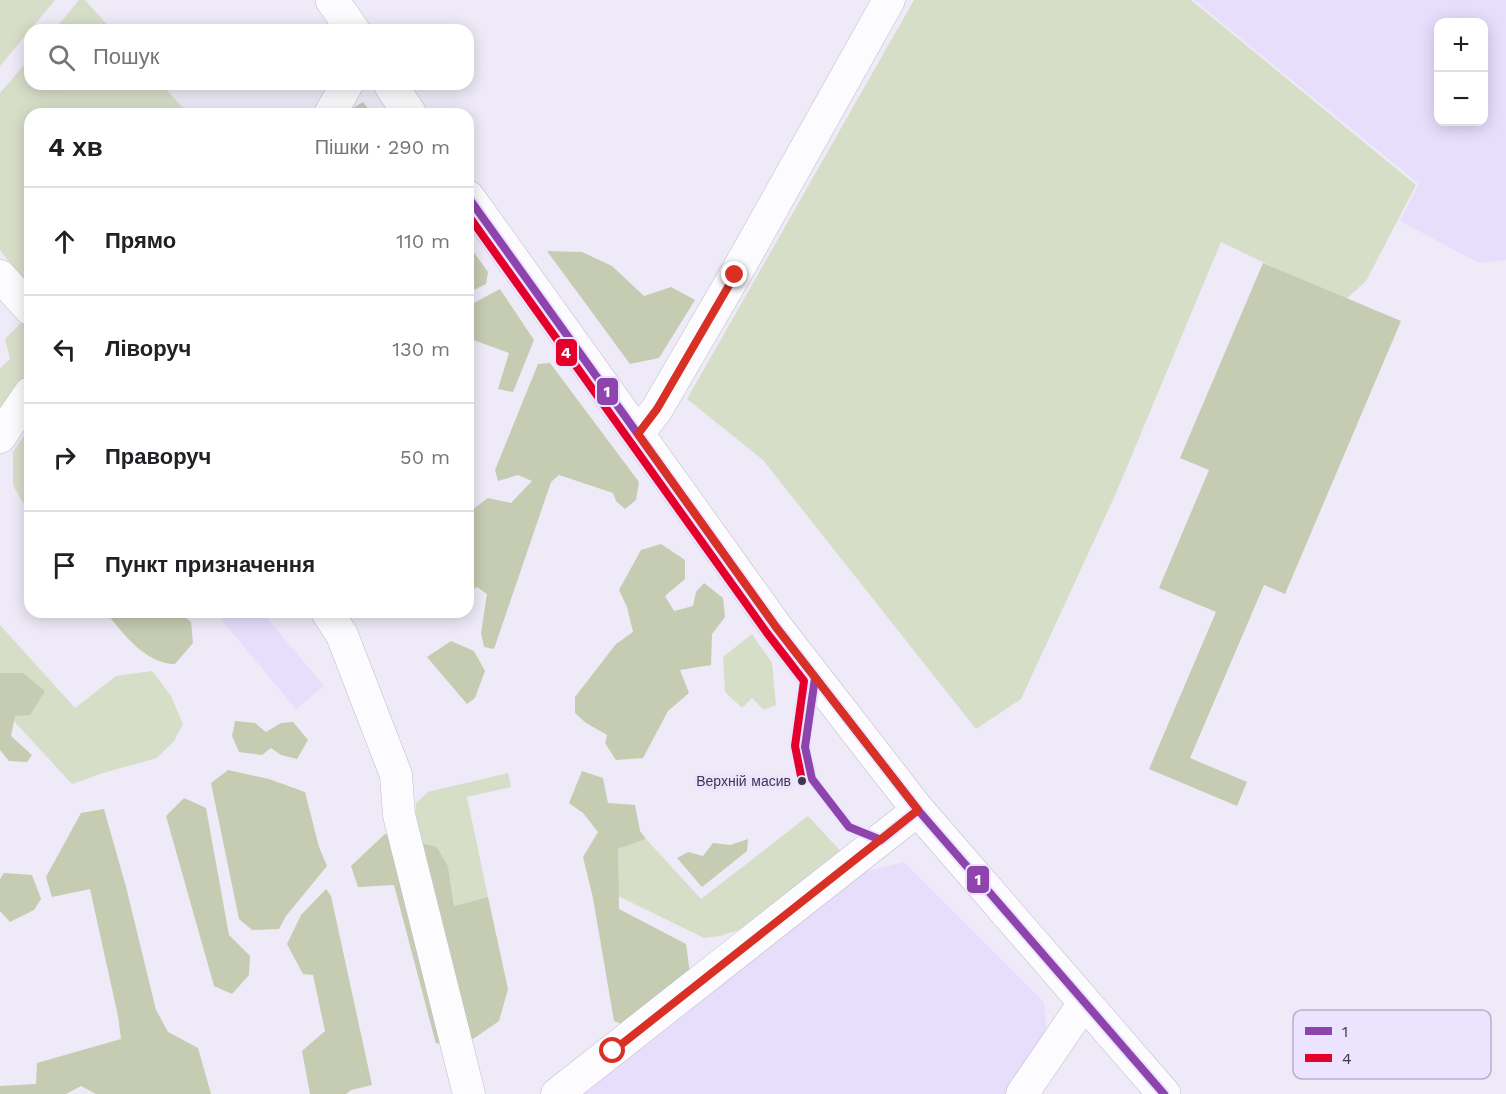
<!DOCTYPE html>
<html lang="uk">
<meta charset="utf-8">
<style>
:root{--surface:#fff;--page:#f6f6f6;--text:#202124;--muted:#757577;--line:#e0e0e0}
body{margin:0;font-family:"Work Sans",sans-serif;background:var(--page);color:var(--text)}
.controls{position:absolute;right:18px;top:18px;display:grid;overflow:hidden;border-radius:12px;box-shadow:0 3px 15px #0003}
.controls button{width:54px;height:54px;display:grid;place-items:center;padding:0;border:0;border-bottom:2px solid var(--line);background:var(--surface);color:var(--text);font:30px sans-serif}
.stop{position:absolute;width:18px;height:18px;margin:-14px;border:4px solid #d93025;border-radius:50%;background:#fff}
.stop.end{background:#d93025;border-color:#fff;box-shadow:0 2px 6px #0008}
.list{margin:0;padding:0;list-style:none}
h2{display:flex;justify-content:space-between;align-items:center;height:78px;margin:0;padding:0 24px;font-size:26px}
h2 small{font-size:20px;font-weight:400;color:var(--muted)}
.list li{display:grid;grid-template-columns:39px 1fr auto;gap:18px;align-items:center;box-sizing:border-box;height:108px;padding:0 24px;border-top:2px solid var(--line)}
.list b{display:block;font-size:22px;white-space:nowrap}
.list em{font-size:20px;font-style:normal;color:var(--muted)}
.icon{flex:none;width:33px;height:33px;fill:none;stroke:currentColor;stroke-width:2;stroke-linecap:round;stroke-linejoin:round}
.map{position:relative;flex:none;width:1506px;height:1094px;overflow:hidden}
.search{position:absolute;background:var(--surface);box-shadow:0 3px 15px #0003;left:24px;top:24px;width:450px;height:66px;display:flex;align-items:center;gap:15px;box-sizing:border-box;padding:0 21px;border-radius:18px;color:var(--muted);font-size:22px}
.panel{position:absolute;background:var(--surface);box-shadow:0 3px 15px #0003;left:24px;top:108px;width:450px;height:510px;border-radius:18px}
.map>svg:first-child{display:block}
.built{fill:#e7defc;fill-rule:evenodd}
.green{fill:#d7dec8}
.forest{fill:#c5ccb2}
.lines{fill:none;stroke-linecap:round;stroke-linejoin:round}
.minor-casing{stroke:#c1bbcd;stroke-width:33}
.major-casing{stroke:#c1bbcd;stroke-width:34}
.minor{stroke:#fcfcfe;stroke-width:32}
.major{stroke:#fcfcfe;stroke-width:33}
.bus-1-casing{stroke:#ece4fe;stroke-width:12}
.bus-2-casing{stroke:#ece4fe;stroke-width:12}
.bus-1{stroke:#8e44ad;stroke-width:8}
.bus-2{stroke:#e4002b;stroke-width:8}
.route{stroke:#d93025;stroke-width:8}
.bus-dot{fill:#3e354f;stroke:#ece4fe;stroke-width:2}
.labels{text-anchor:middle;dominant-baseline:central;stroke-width:6;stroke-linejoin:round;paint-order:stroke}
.bus-label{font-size:14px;fill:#3e354f;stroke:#ece4fe;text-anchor:end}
.key{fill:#ece4fe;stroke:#b8b0ca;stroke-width:1.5}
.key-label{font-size:16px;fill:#3e354f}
.line-badge{stroke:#ece4fe;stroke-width:2}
.badge-label{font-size:16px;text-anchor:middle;font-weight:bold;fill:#fff}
</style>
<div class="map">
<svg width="1506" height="1094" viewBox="0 0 1506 1094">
<rect width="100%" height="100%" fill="#eeeaf8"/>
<g class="built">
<path d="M 1194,0 L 1506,0 L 1506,260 L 1479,263 L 1400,221 L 1419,184 ZM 1438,22 L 1484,22 L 1484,122 L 1438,122 Z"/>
<polygon points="215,612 262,612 324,686 296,709"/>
<polygon points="904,862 1044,1002 1048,1044 1016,1094 578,1094 693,1007 856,874"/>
</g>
<g class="green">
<polygon points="0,0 55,0 0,66"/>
<polygon points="79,0 85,0 112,30 54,30"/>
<polygon points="914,0 1191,0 1416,185 1366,281 1344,301 1221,242 1116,493 1021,699 976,729 763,460 687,399"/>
<polygon points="30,58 30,84 161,84 182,107 210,114 30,114 30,289 0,250 0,93"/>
<polygon points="22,322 30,331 30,374 0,416 0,368 10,359 5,339"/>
<polygon points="24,436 30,443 30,515 13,485 13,452"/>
<polygon points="0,625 75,708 116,676 152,671 171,696 183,724 174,741 157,758 103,773 72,784 0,706"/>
<polygon points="752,634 772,663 776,705 764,710 752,698 742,708 725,692 723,657"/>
<polygon points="508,773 511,787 467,797 488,897 454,906 448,866 437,847 414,842 416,803 428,792"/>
<polygon points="808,816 847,858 748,927 720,936 704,938 618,896 618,849 646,839 701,899"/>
</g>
<g class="forest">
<polygon points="363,102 372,114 353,114 350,110"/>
<polygon points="468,244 488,272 486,284 468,293"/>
<polygon points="547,251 582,252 612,266 644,296 671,287 695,300 659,358 630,364"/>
<polygon points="1263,263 1401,321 1285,594 1264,585 1190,758 1247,782 1237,806 1149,769 1216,612 1159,588 1209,470 1180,458"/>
<polygon points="500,289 534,340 513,392 498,389 509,353 468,338 468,306"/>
<polygon points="550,363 639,482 636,500 625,509 616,501 613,493 559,475 551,482 494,649 484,647 481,633 487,594 477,587 468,591 468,513 488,498 511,503 532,481 518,475 498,481 495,470 538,364"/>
<polygon points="661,544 685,560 685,579 665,596 674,611 693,606 696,592 704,583 723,598 725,617 712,634 711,665 680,670 689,693 668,711 643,758 616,760 605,743 607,735 586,723 575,713 575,697 616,644 633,632 627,607 619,590 641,550"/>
<path d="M 106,612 L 136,612 L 138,614 L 178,612 L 191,622 L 193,643 L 175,664 C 146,664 122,633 106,612 Z"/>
<polygon points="451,641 474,651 485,671 475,698 467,704 427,657"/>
<polygon points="0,673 23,673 45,691 30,715 15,716 11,736 32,755 27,762 9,761 0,750"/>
<polygon points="235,721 255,723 266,732 281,723 293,722 308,740 297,759 281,755 271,748 262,755 239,752 232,736"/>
<polygon points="228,770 269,779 305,792 319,847 327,866 286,916 279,929 252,930 239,919 211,783"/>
<polygon points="582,771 603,778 608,803 635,805 640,831 646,839 618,849 619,909 686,944 690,974 627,1026 614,1021 593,898 583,857 598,832 583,813 569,803"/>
<polygon points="184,798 206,808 229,935 250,956 249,975 232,994 214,986 166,816"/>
<polygon points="104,809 126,887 156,1010 168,1032 198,1048 211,1094 96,1094 81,1086 66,1094 0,1094 0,1086 36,1084 37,1063 121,1039 118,1016 90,889 52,897 46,877 81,813"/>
<polygon points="385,834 437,847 448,866 454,906 488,897 508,989 499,1021 473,1039 461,1035 436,1044 394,885 358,887 351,866"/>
<polygon points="748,839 747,851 702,887 677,858 688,852 703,856 713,843 730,845"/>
<polygon points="4,873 32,875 41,899 34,910 10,922 0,911 0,879"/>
<polygon points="326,889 331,896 372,1085 351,1090 346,1094 310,1094 302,1051 325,1031 313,975 303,974 287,944 301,915"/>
</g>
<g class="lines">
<defs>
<g id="minor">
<polyline points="330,114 347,84"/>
<polyline points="0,276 30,309"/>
<polyline points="638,434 657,409 735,275 889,0"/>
<polyline points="0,437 30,393"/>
<polyline points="327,612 342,635 396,775 399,815 469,1094"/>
<polyline points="557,1094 918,810"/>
<polyline points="1022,1094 1084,1003"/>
</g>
<g id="major">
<polyline points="332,0 353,30"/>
<polyline points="390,84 410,114"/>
<polyline points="468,197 776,627 918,810 1164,1094"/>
</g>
</defs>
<use href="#minor" class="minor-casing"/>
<use href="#major" class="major-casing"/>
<use href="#minor" class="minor"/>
<use href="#major" class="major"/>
<defs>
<g id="bus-1">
<polyline points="468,197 776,627 918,810 1164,1094"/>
<polyline points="815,678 805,747 812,779 849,827 881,840 918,810"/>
</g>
<polyline id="bus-2" points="468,215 767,633 804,681 795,746 802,781"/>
</defs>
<use href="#bus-1" class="bus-1-casing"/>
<use href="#bus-2" class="bus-2-casing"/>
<use href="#bus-1" class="bus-1"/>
<use href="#bus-2" class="bus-2"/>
</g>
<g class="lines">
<polyline class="route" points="613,1051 918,810 776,627 638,434 657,409 735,275"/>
</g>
<circle class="bus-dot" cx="802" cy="781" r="5"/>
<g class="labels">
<g class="bus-label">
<text x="791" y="781">Верхній масив</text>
</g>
</g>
<rect x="1293" y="1010" width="198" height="69" rx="9" class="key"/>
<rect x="1305" y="1027" width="27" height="8" fill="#8e44ad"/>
<rect x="1305" y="1054" width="27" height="8" fill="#e4002b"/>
<g class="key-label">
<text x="1342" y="1037">1</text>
<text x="1342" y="1064">4</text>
</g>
<g class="line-badge">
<rect x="555" y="338" width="23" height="29" rx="6" fill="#e4002b"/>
<rect x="596" y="377" width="23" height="29" rx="6" fill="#8e44ad"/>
<rect x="966" y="865" width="24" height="29" rx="6" fill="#8e44ad"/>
</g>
<g class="badge-label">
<text x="566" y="358">4</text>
<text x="607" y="397">1</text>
<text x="978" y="885">1</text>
</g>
</svg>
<div class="controls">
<button>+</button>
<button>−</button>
</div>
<div class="stop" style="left:613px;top:1051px"></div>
<div class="stop end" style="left:735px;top:275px"></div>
<div class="search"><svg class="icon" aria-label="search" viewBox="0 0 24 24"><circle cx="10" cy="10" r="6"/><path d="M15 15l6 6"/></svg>Пошук</div>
<section class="panel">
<h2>4 хв<small>Пішки · 290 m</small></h2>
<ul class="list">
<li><svg class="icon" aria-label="ahead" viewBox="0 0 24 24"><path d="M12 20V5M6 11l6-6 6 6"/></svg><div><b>Прямо</b></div><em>110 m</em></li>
<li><svg class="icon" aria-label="left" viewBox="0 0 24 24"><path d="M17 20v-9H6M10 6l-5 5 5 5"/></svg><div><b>Ліворуч</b></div><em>130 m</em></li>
<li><svg class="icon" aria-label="right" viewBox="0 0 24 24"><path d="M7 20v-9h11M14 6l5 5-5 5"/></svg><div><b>Праворуч</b></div><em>50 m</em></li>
<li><svg class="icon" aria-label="arrive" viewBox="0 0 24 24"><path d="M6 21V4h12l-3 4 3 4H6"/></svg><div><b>Пункт призначення</b></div></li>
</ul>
</section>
</div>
